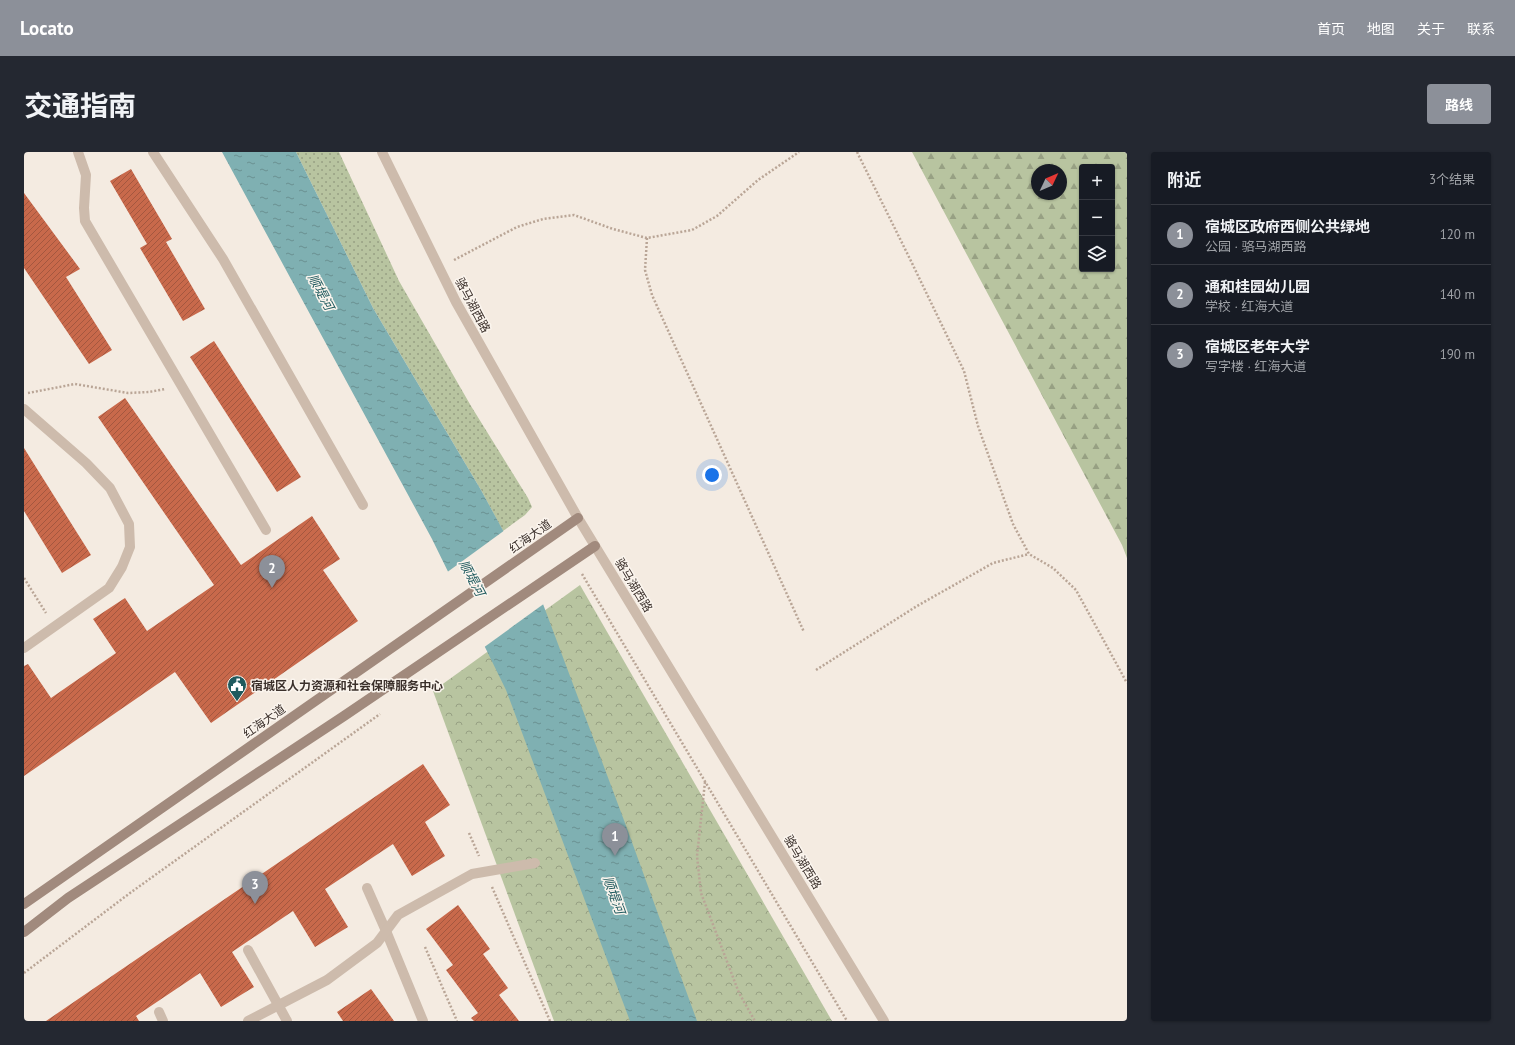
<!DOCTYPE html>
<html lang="zh">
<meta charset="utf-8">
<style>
:root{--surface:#171b24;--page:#242831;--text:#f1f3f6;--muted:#9ea1a6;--line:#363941;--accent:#8c9099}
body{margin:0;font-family:"PT Sans","Noto Sans SC",sans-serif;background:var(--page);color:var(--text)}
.controls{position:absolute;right:12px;top:12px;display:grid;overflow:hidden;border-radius:4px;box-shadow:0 1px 3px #0004}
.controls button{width:36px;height:36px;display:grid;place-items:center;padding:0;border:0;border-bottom:1px solid var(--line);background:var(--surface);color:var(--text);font:20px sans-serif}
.compass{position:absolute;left:1007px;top:12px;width:36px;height:36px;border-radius:50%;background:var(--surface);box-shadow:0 1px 3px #0004;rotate:46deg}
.you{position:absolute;left:688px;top:323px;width:14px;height:14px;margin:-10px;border:3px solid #fff;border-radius:50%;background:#1a73e8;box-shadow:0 0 0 6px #1a73e833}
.badge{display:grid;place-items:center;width:26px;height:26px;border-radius:50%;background:var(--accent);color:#fff;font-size:13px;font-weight:700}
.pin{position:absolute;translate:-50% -33px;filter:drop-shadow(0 1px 2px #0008)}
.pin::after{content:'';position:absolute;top:21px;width:14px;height:12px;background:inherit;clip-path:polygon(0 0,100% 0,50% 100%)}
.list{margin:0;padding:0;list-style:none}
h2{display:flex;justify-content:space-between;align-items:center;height:52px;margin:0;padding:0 16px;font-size:17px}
h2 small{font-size:13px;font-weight:400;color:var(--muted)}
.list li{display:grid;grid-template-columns:26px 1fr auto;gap:12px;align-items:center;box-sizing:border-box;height:60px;padding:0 16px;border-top:1px solid var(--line)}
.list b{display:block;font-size:15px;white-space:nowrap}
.list p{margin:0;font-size:13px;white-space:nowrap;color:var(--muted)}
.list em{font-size:13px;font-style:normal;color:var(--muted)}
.icon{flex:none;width:22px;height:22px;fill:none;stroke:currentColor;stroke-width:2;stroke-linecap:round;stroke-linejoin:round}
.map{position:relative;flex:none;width:1103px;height:869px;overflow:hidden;border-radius:4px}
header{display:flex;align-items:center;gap:24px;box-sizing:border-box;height:56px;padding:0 20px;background:var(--accent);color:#fff}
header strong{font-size:19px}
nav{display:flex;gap:22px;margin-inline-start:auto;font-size:14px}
.intro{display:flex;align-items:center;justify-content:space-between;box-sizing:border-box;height:96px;padding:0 24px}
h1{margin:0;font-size:28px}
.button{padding:10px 18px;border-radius:4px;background:var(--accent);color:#fff;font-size:14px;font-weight:700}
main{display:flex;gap:24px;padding:0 24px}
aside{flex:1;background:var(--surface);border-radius:4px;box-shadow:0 1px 3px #0004}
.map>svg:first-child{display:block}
.grass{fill:url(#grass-dots)}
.forest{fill:url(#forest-firs);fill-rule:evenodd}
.park{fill:url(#park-crowns)}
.water{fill:url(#water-ripples)}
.pier{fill:#f4ebe1}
.building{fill:url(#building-hatch)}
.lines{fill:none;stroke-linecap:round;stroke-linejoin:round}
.path{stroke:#b9a596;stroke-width:2.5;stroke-dasharray:2 2;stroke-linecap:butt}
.service{stroke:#cdbbac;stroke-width:10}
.tertiary{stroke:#cdbbac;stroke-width:10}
.secondary{stroke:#a18a7d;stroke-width:10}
.labels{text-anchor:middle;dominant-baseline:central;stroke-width:3;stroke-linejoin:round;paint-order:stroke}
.street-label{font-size:12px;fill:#3b302b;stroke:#fbf5ee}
.poi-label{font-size:12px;font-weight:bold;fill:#3b302b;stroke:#fbf5ee;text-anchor:start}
.water-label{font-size:13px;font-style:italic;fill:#1f5a5e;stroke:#fbf5ee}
</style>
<header>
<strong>Locato</strong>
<nav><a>首页</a><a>地图</a><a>关于</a><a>联系</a></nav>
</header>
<div class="intro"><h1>交通指南</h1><a class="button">路线</a></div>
<main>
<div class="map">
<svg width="1103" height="869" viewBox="0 0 1103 869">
<defs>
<pattern id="grass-dots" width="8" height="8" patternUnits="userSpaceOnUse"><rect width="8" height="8" fill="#b8c4a0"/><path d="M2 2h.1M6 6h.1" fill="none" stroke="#97a083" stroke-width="1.8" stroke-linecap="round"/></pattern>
<pattern id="forest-firs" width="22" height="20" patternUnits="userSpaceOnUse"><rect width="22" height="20" fill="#b8c4a0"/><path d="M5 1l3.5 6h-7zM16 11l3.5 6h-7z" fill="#97a083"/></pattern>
<pattern id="park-crowns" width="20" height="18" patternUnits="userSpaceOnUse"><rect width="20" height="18" fill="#b8c4a0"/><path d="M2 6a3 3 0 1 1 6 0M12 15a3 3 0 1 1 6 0" fill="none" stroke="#97a083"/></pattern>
<pattern id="water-ripples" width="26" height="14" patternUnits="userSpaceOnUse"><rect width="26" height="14" fill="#7fb0b2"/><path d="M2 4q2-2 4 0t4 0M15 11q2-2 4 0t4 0" fill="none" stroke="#699091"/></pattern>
<pattern id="building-hatch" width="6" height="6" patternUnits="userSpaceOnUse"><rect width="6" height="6" fill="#c8694b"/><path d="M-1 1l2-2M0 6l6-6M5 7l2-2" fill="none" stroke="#a4573f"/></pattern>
</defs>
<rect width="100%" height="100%" fill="#f4ebe1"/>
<polygon class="grass" points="272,0 315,0 375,129 447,254 504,346 508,355 501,363 479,379 457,338 349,156"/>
<path class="forest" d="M 888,0 L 1103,0 L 1103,406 L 1098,393 ZM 1058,15 L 1088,15 L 1088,117 L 1058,117 ZM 1013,18 L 1037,18 L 1037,42 L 1013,42 Z"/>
<polygon class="park" points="556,433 808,869 530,869 409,539"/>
<polygon class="water" points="198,0 272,0 349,156 457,338 519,452 601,671 673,869 606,869 482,538 408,387"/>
<polygon class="pier" points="481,378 521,451 459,496 422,421"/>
<g class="building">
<polygon points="107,17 148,87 142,90 181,157 159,169 116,96 123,92 86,29"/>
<polygon points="0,41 56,117 42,125 88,198 65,212 0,116"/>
<polygon points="190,189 277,325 253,340 166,205"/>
<polygon points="101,246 217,413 288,364 316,407 299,418 334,469 187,571 151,520 0,624 0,514 4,512 27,546 92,501 69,467 101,446 123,479 190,433 74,265"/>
<polygon points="0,296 67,403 38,421 0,359"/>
<polygon points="399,612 426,653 401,670 421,704 388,724 369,692 301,737 324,775 291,795 269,759 208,800 230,835 197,855 176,821 112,864 115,869 22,869"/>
<polygon points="434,753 466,797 459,802 484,836 475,843 495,869 450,869 447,866 454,861 422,818 429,813 402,777"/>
<polygon points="347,837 370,869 319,869 313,860"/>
</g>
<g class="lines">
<g class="path">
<polyline points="833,0 886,107 940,219 954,274 989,372 1005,402 1029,416 1052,438 1103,531"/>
<polyline points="623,86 621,118 628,143 780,480"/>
<polyline points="430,108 493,75 519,67 550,63 589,77 623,86 668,78 693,64 734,28 775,0"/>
<polyline points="4,241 51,232 104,241 125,240 141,237"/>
<polyline points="558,422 823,869"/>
<polyline points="0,426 22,461"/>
<polyline points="792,518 893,454 969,411 1005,402"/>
<polyline points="681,630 673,704 677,741 715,841 731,869"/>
<polyline points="445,681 455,704"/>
<polyline points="468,735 526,869"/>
<polyline points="401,795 433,869"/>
<polyline points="0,821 106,741 356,562"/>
</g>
<g class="service">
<polyline points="54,0 62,23 60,56 61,69 242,378"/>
<polyline points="129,0 199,107 339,353"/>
<polyline points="0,257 62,311 86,336 105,372 106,395 98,415 85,436 0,496"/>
<polyline points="343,736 362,779 399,869"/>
<polyline points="224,798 263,869"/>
<polyline points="135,860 139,869"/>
<polyline points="224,869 303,828 353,791 374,763 448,722 511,711"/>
</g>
<polyline class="tertiary" points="358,0 432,150 554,366 860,869"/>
<g class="secondary">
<polyline points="0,752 554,366"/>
<polyline points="0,780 44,746 320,564 571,394"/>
</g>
</g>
<defs>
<symbol id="civic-pin" viewBox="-11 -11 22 30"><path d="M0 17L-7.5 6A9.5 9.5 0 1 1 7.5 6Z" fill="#1f5a5e" stroke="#fbf5ee"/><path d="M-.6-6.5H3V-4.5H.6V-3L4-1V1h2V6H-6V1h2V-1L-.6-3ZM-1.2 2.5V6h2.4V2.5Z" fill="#fff"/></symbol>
</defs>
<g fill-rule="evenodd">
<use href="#civic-pin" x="202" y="522" width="22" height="30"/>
</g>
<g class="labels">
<g class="street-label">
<text transform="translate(449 153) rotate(62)">骆马湖西路</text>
<text transform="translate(506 384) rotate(-35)">红海大道</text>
<text transform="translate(610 433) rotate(59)">骆马湖西路</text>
<text transform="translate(240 569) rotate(-35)">红海大道</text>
<text transform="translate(779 710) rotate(59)">骆马湖西路</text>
</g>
<g class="poi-label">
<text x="227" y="533">宿城区人力资源和社会保障服务中心</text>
</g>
<g class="water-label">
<text transform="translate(297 140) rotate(62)">顺堤河</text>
<text transform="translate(448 426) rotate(62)">顺堤河</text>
<text transform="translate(590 743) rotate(70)">顺堤河</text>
</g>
</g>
</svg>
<div class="controls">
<button>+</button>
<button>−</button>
<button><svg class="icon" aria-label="layers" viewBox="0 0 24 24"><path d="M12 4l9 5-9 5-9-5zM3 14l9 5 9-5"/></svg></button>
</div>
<svg class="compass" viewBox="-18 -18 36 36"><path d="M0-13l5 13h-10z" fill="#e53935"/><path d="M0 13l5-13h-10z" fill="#9ea1a6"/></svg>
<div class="you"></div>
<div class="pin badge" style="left:591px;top:704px">1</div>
<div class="pin badge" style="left:248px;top:436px">2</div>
<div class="pin badge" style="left:231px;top:752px">3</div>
</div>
<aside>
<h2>附近<small>3个结果</small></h2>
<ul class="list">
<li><span class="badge">1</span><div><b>宿城区政府西侧公共绿地</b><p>公园 · 骆马湖西路</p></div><em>120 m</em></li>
<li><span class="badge">2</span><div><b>通和桂园幼儿园</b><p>学校 · 红海大道</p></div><em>140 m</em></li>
<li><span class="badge">3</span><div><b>宿城区老年大学</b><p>写字楼 · 红海大道</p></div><em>190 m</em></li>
</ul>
</aside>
</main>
